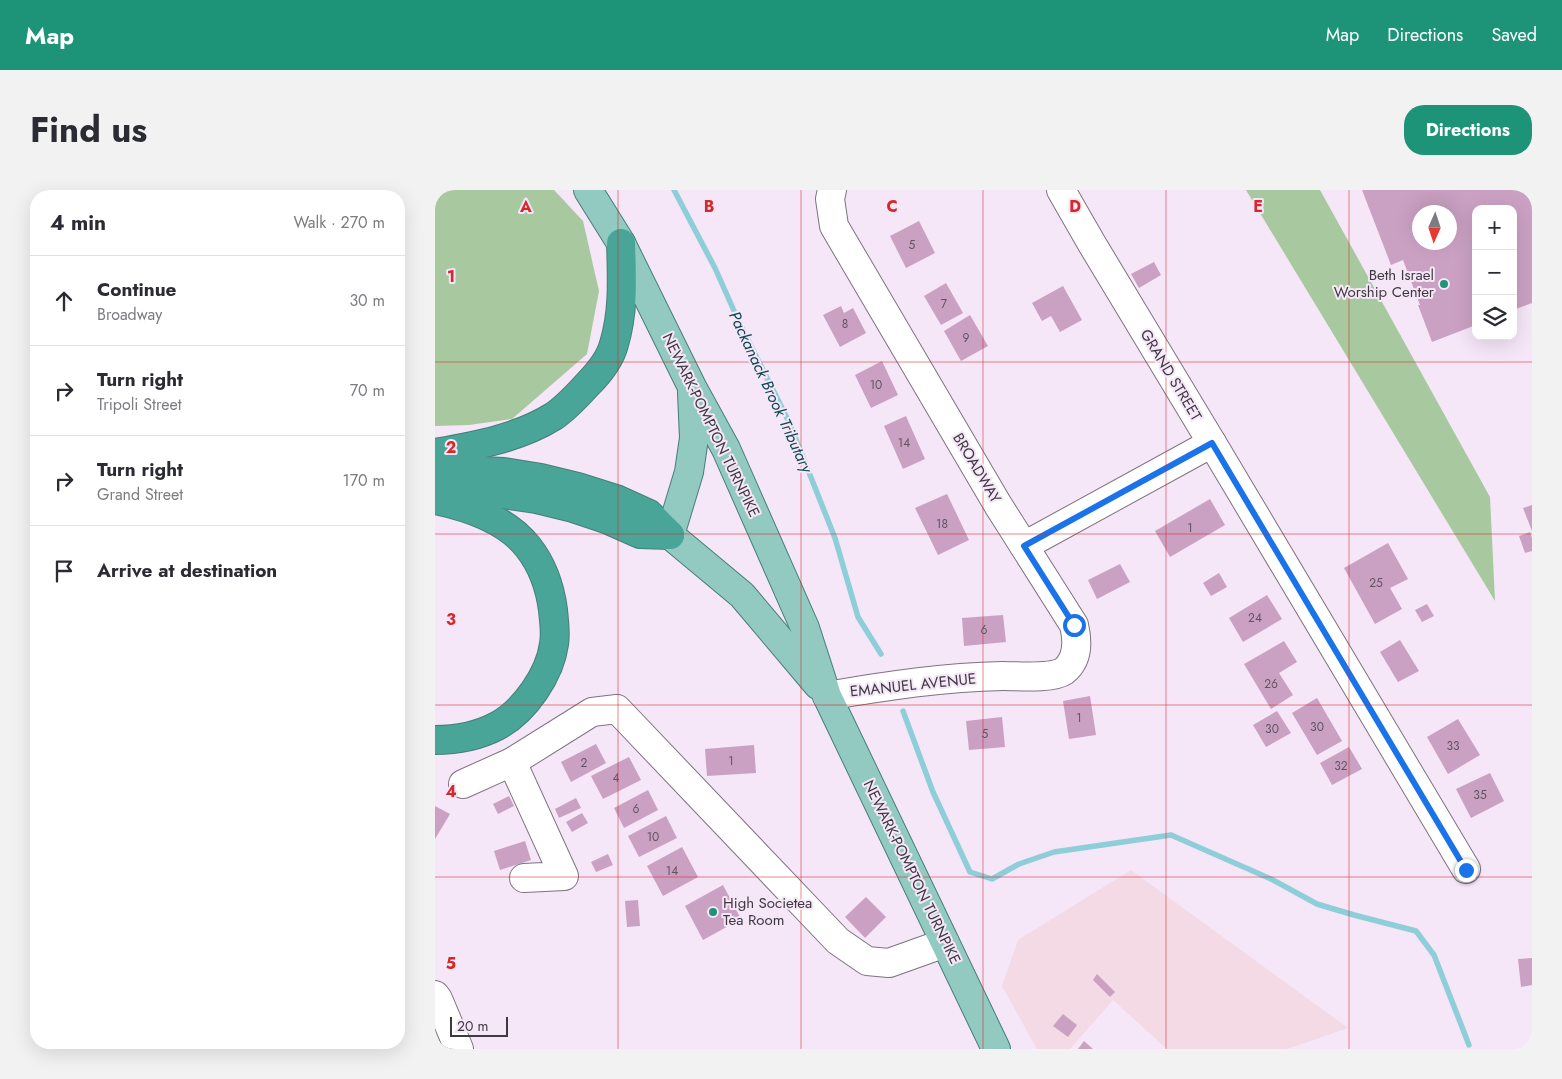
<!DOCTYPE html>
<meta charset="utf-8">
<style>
:root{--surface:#fff;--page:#f2f2f3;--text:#2b2b33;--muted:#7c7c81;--line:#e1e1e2;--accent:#1d9377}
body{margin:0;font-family:Jost,sans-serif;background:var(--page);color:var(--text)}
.controls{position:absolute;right:15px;top:15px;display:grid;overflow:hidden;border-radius:10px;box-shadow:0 5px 20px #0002}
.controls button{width:45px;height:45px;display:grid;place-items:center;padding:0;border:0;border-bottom:1px solid var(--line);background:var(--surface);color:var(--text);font:25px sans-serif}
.compass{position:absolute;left:977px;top:15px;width:45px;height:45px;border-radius:50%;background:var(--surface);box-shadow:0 5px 20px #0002;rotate:183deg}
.scale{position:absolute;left:15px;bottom:12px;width:58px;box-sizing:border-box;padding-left:5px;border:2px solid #3e3940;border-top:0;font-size:14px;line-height:18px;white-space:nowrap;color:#3e3940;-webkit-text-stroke:4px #f5e6f8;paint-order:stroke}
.stop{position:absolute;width:15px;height:15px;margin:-11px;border:4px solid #1a73e8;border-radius:50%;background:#fff}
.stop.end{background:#1a73e8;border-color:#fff;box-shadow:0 1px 5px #0008}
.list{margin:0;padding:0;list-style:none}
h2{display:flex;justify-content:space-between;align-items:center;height:65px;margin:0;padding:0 20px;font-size:21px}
h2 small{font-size:16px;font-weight:400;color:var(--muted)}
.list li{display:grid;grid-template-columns:32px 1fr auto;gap:15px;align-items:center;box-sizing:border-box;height:90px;padding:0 20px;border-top:1px solid var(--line)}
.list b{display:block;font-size:19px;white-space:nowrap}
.list p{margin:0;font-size:16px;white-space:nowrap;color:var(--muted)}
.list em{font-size:16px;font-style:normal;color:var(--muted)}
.icon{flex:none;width:28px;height:28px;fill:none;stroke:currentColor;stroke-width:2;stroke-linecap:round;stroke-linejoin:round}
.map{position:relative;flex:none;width:1097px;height:859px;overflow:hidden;border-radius:20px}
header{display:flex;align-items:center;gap:30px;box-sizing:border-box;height:70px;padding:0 25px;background:var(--accent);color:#fff}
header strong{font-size:24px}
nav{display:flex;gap:28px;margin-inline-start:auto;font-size:18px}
.intro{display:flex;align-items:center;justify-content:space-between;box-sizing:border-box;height:120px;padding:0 30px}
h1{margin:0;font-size:35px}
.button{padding:12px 22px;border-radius:20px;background:var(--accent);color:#fff;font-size:18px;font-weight:700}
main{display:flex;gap:30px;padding:0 30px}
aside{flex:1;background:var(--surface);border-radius:20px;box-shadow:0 5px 20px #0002}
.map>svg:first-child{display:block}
.industrial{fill:#f3dae4}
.forest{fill:#a8c89f}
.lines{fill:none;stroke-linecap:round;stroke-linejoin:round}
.stream{stroke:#8eced9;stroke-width:5.5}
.building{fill:#cba1c3;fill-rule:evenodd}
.minor-casing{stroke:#7f7281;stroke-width:30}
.major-casing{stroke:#457f79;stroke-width:30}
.highway-casing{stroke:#457f79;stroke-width:30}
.minor{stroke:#fff;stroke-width:28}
.major{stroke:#92c9c1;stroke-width:28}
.highway{stroke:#49a598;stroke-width:28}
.route{stroke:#1a73e8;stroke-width:6}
.grid{fill:none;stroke:#d62828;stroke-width:1;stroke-opacity:0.55}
.poi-dot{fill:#1d9377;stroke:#f5e6f8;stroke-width:2}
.labels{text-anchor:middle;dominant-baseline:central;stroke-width:4;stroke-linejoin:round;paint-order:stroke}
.number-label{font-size:12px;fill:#615361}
.poi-label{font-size:15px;fill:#3e3940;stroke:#f5e6f8;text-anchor:end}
.street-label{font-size:15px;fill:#3e3940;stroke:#f5e6f8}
.water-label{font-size:16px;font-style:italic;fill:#0e4850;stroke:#f5e6f8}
.grid-label{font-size:16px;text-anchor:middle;font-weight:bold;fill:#d62828;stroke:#f5e6f8;stroke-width:4;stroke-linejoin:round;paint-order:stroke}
</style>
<header>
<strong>Map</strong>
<nav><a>Map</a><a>Directions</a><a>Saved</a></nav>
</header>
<div class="intro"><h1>Find us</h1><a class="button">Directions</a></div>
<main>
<aside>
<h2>4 min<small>Walk · 270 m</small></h2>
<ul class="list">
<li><svg class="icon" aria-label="ahead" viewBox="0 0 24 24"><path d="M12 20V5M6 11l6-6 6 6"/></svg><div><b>Continue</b><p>Broadway</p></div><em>30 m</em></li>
<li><svg class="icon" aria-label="right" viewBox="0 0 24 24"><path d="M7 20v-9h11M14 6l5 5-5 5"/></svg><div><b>Turn right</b><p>Tripoli Street</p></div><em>70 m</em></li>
<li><svg class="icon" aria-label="right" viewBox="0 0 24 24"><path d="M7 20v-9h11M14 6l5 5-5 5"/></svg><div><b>Turn right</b><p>Grand Street</p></div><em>170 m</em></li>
<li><svg class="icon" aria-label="arrive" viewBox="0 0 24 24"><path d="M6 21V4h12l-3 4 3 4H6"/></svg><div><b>Arrive at destination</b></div></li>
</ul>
</aside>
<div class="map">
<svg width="1097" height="859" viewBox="0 0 1097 859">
<rect width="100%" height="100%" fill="#f5e6f8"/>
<polygon class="industrial" points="696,680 913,838 852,859 732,859 678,810 635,859 602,859 567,796 583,750"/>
<g class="forest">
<polygon points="0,0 119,0 148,31 164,101 152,164 77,229 34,235 0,236"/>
<polygon points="811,0 885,0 1055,307 1060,411"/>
</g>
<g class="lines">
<g class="stream">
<polyline points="239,0 280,78 304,132 354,232 400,348 423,427 446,464"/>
<polyline points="468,521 498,602 535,682 557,689 584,674 619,662 736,645 836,689 882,714 919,725 981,741 999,765 1034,855"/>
</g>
</g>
<g class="building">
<path d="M 927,0 L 1094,0 L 1097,9 L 1097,113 L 1078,120 L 1078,19 L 1041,19 L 1041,135 L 997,152 L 983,115 L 985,115 L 968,70 L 956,75 ZM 984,22 L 1014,22 L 1014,52 L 984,52 Z"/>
<polygon points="484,31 500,63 471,78 455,46"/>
<polygon points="719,72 726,85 704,98 696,84"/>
<polygon points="511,93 528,123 506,135 489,106"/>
<polygon points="628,96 647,130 625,142 616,126 607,131 597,113"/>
<polygon points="406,116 409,123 418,118 431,143 405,157 388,125"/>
<polygon points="535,125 553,156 526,171 509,141"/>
<polygon points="447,171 463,205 436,218 420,185"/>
<polygon points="471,226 490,269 468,279 449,236"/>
<polygon points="512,304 534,350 503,365 480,318"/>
<polygon points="775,309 790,335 735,367 720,341"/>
<polygon points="1097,315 1097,341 1088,318"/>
<polygon points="1095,342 1097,348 1097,361 1090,363 1084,346"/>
<polygon points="953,353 973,389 955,398 967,419 940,434 909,378"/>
<polygon points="685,374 695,392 662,409 653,390"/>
<polygon points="784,383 792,397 776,406 768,393"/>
<polygon points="832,405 847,429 808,452 794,428"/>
<polygon points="992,414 999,426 987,432 980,420"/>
<polygon points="568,425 571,452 529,456 527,428"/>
<polygon points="965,450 984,481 963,492 945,462"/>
<polygon points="849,451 862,472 844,483 858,505 836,519 809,474"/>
<polygon points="655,506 661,545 634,549 628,511"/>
<polygon points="882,508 907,551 882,565 857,523"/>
<polygon points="842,521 856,543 831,557 818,535"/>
<polygon points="567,527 570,557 534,560 531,531"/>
<polygon points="1023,529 1045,565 1013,584 992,547"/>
<polygon points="161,554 171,573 136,592 126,572"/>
<polygon points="319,555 321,583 272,586 270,559"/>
<polygon points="914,557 927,579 897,595 885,573"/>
<polygon points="194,567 206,590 168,609 156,586"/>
<polygon points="1055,583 1069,611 1036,628 1021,599"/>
<polygon points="213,600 223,620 189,638 179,618"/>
<polygon points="74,606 79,616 63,624 58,614"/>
<polygon points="141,608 146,618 124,628 120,619"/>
<polygon points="0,616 15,624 0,649"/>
<polygon points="147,623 153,633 137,642 131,632"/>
<polygon points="231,626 242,648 204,667 193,646"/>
<polygon points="90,651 96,670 65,680 59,661"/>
<polygon points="247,657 263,687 228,706 212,676"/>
<polygon points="173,664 178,675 161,682 156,672"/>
<polygon points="288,695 306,729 268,750 250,716"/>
<polygon points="431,707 451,727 430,748 410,727"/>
<polygon points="203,710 205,736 192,737 190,711"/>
<polygon points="1097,768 1097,795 1086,797 1083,769"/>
<polygon points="662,784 680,802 675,807 658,790"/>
<polygon points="628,824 642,835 633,847 618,836"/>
<polygon points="649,851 658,859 643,859"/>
</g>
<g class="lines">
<defs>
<g id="minor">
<polyline points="626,0 657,54 777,253 1031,679"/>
<polyline points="589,356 777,253"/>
<path d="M 392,506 C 450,496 509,487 568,486 C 582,486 617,489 629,481 C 643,470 643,452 639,435 L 563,315 L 399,36 L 395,9 L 397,0"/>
<polyline points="77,572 129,686 89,688"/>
<polyline points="28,594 77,572 157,522 182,519 403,751 432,771 454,773 510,753"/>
<polyline points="0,805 3,809 24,859"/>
</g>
<g id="major">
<polyline points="153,0 186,53 257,197 291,259 370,438 392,506 561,859"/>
<polyline points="257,203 259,248 254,282 235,345 307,405 383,495"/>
</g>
<g id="highway">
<path d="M 0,263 C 40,256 84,248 119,226 C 132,217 142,206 152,195 C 163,184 175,170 179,154 C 189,121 187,87 186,53"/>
<polyline points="0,279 69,282 106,288 143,297 181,309 214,324 235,345"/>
<polyline points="9,301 67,304 101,309 138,318 171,329 205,344 235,345"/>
<path d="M 0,310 C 34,317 71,329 93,357 C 108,376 115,397 118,420 C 119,431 121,443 119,454 C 115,484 90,521 62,536 C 43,546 22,550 0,550"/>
</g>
</defs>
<use href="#minor" class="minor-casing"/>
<use href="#major" class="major-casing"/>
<use href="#highway" class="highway-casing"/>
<use href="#minor" class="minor"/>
<use href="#major" class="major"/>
<use href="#highway" class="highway"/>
</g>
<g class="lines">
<polyline class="route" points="639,435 589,356 777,253 1031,680"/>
</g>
<path class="grid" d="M 183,0 L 183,859M 366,0 L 366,859M 548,0 L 548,859M 731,0 L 731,859M 914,0 L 914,859M 0,172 L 1097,172M 0,344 L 1097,344M 0,515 L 1097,515M 0,687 L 1097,687"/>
<g class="poi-dot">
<circle cx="1009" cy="94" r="5"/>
<circle cx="278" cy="722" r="5"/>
</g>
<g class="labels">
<g class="number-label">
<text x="477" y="55">5</text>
<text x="509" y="114">7</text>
<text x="410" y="134">8</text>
<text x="531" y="148">9</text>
<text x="441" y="195">10</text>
<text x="469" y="253">14</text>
<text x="507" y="334">18</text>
<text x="755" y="338">1</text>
<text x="941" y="393">25</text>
<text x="820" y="428">24</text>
<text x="549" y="440">6</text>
<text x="836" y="494">26</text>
<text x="644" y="528">1</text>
<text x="882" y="537">30</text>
<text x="837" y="539">30</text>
<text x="550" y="544">5</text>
<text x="1018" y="556">33</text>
<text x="296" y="571">1</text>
<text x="149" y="573">2</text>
<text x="906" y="576">32</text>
<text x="181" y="588">4</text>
<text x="1045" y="605">35</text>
<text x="201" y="619">6</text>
<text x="218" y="647">10</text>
<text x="237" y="681">14</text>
</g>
<g class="poi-label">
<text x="999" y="85">Beth Israel<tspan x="999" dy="17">Worship Center</tspan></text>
<text x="288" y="713" text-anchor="start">High Societea<tspan x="288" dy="17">Tea Room</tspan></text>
</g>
<g class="street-label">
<text transform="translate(736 185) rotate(59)">GRAND STREET</text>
<text transform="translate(276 235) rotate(64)">NEWARK-POMPTON TURNPIKE</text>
<text transform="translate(542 278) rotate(59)">BROADWAY</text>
<text transform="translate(478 495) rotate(-6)">EMANUEL AVENUE</text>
<text transform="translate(477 682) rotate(64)">NEWARK-POMPTON TURNPIKE</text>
</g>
<g class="water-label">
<text transform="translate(336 202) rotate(65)">Packanack Brook Tributary</text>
</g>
</g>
<g class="grid-label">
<text x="91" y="22">A</text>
<text x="274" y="22">B</text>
<text x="457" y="22">C</text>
<text x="640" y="22">D</text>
<text x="823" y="22">E</text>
<text x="16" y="92">1</text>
<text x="16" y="263">2</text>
<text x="16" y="435">3</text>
<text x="16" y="607">4</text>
<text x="16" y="779">5</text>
</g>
</svg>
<div class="controls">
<button>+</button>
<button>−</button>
<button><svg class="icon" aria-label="layers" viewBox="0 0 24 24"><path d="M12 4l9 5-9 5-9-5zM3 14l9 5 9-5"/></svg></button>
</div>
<svg class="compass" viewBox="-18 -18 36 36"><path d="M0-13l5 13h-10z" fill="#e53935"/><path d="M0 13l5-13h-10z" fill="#7c7c81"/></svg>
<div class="scale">20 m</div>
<div class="stop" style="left:639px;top:435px"></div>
<div class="stop end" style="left:1031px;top:680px"></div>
</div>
</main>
